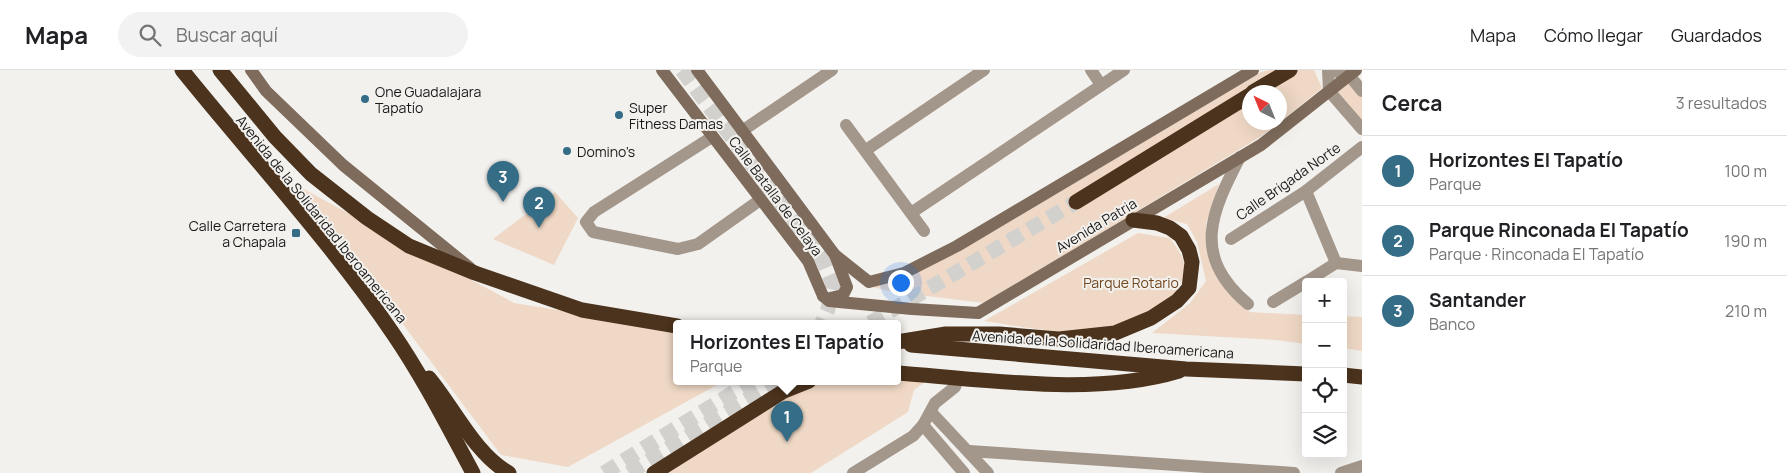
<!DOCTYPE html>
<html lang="es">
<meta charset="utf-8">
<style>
:root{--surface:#fff;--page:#f2f2f2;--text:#202124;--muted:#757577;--line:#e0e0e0;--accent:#356d87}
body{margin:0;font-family:Manrope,sans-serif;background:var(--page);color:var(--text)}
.controls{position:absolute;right:15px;bottom:15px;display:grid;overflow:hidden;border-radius:5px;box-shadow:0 5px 20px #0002}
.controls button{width:45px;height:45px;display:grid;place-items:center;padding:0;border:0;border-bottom:1px solid var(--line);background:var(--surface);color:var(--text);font:25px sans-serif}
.compass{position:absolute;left:1242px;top:15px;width:45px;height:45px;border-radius:50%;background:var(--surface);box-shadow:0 5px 20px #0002;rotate:317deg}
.you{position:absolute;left:900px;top:212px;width:18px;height:18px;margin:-12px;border:4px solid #fff;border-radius:50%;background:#1a73e8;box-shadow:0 0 0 8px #1a73e833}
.badge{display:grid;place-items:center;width:32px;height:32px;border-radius:50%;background:var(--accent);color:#fff;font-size:16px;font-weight:700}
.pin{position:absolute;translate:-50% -41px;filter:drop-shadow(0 1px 2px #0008)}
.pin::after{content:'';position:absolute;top:26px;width:18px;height:15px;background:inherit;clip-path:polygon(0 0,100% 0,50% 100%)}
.popup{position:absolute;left:673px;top:250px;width:228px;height:65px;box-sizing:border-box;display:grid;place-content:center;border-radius:5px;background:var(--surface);filter:drop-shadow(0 1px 4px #0005);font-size:16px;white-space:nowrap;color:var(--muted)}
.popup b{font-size:19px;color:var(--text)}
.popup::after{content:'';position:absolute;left:50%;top:100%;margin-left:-10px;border:10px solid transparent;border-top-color:var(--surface)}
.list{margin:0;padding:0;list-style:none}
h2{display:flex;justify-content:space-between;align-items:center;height:65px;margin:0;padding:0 20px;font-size:21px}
h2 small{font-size:16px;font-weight:400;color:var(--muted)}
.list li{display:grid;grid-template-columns:32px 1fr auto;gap:15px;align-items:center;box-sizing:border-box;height:70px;padding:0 20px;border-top:1px solid var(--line)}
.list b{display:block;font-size:19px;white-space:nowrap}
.list p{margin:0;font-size:16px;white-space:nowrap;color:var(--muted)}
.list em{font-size:16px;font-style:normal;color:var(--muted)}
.icon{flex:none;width:28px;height:28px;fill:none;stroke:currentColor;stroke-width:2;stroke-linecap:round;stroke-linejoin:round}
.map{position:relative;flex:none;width:1362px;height:403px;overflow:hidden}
header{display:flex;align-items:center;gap:30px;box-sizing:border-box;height:70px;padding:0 25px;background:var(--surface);border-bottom:1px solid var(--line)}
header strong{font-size:24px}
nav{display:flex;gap:28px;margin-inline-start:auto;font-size:18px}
.search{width:350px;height:45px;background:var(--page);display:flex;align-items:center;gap:12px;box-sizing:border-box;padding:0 18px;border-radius:28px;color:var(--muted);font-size:19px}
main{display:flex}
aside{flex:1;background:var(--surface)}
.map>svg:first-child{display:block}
.green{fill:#efd8c5}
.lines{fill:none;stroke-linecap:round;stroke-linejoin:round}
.highway-tunnel{stroke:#d2d1ce;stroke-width:15;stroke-dasharray:15 8;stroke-linecap:butt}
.street{stroke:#a3968b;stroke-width:12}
.secondary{stroke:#7e6b5b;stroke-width:12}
.highway{stroke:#4b331d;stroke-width:15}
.poi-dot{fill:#356d87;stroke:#f3f1ee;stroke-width:2}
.labels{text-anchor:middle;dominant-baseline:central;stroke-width:4;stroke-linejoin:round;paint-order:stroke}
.poi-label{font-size:14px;fill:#1a1918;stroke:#f3f1ee;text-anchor:start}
.street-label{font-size:14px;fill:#1a1918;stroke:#f3f1ee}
.park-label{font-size:14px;fill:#70461e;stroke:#f3f1ee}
</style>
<header>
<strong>Mapa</strong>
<div class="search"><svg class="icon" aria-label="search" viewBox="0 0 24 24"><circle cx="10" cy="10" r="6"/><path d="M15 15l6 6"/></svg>Buscar aquí</div>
<nav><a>Mapa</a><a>Cómo llegar</a><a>Guardados</a></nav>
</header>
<main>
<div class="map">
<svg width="1362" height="403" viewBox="0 0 1362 403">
<rect width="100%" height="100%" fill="#f3f1ee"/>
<g class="green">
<polygon points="1269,0 1314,0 1322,18 1280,52 1280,22 1250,22 1250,52 1279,53 1260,67 984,233 894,222 872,217 994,161 1261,2"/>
<polygon points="1347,7 1362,23 1362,59 1329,21"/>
<polygon points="1219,114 1206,153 1207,176 1228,222 1250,242 1306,245 1306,274 1275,270 1152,263 1190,233 1206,211 1197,172 1187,154 1163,148"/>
<polygon points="300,117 514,233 677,259 677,311 724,311 568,397 501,385"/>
<polygon points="555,122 578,148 554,195 493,169"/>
<path d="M 1138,163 L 1170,168 C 1185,189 1189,195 1178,220 C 1174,229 1166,233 1159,239 C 1110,276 1039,259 984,251 Z"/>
<polygon points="1343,246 1362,247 1362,281 1343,278"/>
<polygon points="897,307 928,310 914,320 908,342 811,403 669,403 798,315 816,311 897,311"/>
</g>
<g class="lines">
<g class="highway-tunnel">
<polyline points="682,0 823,191 833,214 828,239 822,253"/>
<polyline points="870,253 1076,132"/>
<polyline points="604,403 752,311"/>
<polyline points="629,403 777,311"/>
</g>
<g class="street">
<polyline points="1091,0 1101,15"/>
<polyline points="1328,0 1329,21 1362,59"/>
<polyline points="1329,0 1349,5 1362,21"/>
<polyline points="846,55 924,161"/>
<polyline points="742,61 832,0"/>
<polyline points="712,67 594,142 586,152 593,162 678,179 698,174 760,130"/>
<polyline points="866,80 984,0"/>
<path d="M 1240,87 C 1211,143 1191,186 1248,234"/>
<polyline points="1306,121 1336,193"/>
<polyline points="911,143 1124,0"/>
<polyline points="1231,169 1306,121 1362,77"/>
<polyline points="1306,212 1336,193 1362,196"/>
<polyline points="1273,232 1306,212"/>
<polyline points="931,342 988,403"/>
<polyline points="923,355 964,403"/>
<polyline points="969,381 1294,403"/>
<polyline points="853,403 913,366 923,355 935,333 955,317 958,310"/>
<polyline points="1341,403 1362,396"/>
</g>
<g class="secondary">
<polyline points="251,0 266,21 343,95 470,198"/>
<polyline points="662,0 808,191 823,226"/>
<polyline points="697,0 835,185 847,217 843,225 830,228"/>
<polyline points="835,185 869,212 904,203 957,176 1253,0"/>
<polyline points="823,226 829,231 912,239 978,243 1261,75 1356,0"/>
</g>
<g class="highway">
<path d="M 182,0 C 253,88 331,172 394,265 C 424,309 448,357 473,403"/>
<polyline points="220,0 275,67 311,104 367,148 409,176 475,203 582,240 677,256"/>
<polyline points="1253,22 1290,0"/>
<polyline points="1076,132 1250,25"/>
<polyline points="897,272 946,264 999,264 1059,269 1115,263 1151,248 1177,231 1189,218 1192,192 1189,180 1181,166 1170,158 1157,153 1133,150"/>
<polyline points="911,275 1186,299 1306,304"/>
<path d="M 897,303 C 985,309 1093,327 1179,301"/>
<polyline points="1343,305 1362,307"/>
<path d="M 429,308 C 454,338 475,384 509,403"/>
<polyline points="654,403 784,321 809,311"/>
</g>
</g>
<g class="poi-dot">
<circle cx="365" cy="29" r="5"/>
<circle cx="619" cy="45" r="5"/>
<circle cx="567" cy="81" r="5"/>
<rect x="291" y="158" width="10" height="10" rx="2.5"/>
</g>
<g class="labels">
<g class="poi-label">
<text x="375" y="21">One Guadalajara<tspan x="375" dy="16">Tapatío</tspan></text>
<text x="629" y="37">Super<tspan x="629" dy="16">Fitness Damas</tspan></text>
<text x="577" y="81">Domino's</text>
<text x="286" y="155" text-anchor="end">Calle Carretera<tspan x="286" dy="16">a Chapala</tspan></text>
</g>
<g class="street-label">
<text transform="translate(1288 111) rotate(-35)">Calle Brigada Norte</text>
<text transform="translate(776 126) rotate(53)">Calle Batalla de Celaya</text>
<text transform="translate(322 149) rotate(51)">Avenida de la Solidaridad Iberoamericana</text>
<text transform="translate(1096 155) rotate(-31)">Avenida Patria</text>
<text transform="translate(1103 274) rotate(4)">Avenida de la Solidaridad Iberoamericana</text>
</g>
<g class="park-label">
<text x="1131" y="212">Parque Rotario</text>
</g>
</g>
</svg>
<div class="controls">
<button>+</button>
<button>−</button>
<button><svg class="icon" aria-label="locate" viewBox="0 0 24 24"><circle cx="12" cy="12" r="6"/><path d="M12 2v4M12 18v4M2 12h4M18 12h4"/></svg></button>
<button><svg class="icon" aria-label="layers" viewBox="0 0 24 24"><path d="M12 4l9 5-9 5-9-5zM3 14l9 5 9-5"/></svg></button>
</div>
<svg class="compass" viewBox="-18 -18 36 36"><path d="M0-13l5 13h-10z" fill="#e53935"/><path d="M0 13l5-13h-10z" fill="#757577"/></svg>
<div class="you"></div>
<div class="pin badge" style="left:787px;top:372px">1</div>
<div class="popup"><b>Horizontes El Tapatío</b>Parque</div>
<div class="pin badge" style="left:539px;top:158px">2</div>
<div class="pin badge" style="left:503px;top:132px">3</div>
</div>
<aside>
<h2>Cerca<small>3 resultados</small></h2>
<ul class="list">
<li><span class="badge">1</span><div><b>Horizontes El Tapatío</b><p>Parque</p></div><em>100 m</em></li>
<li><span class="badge">2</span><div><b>Parque Rinconada El Tapatío</b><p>Parque · Rinconada El Tapatío</p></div><em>190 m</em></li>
<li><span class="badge">3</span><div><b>Santander</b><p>Banco</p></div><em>210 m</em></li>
</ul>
</aside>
</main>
